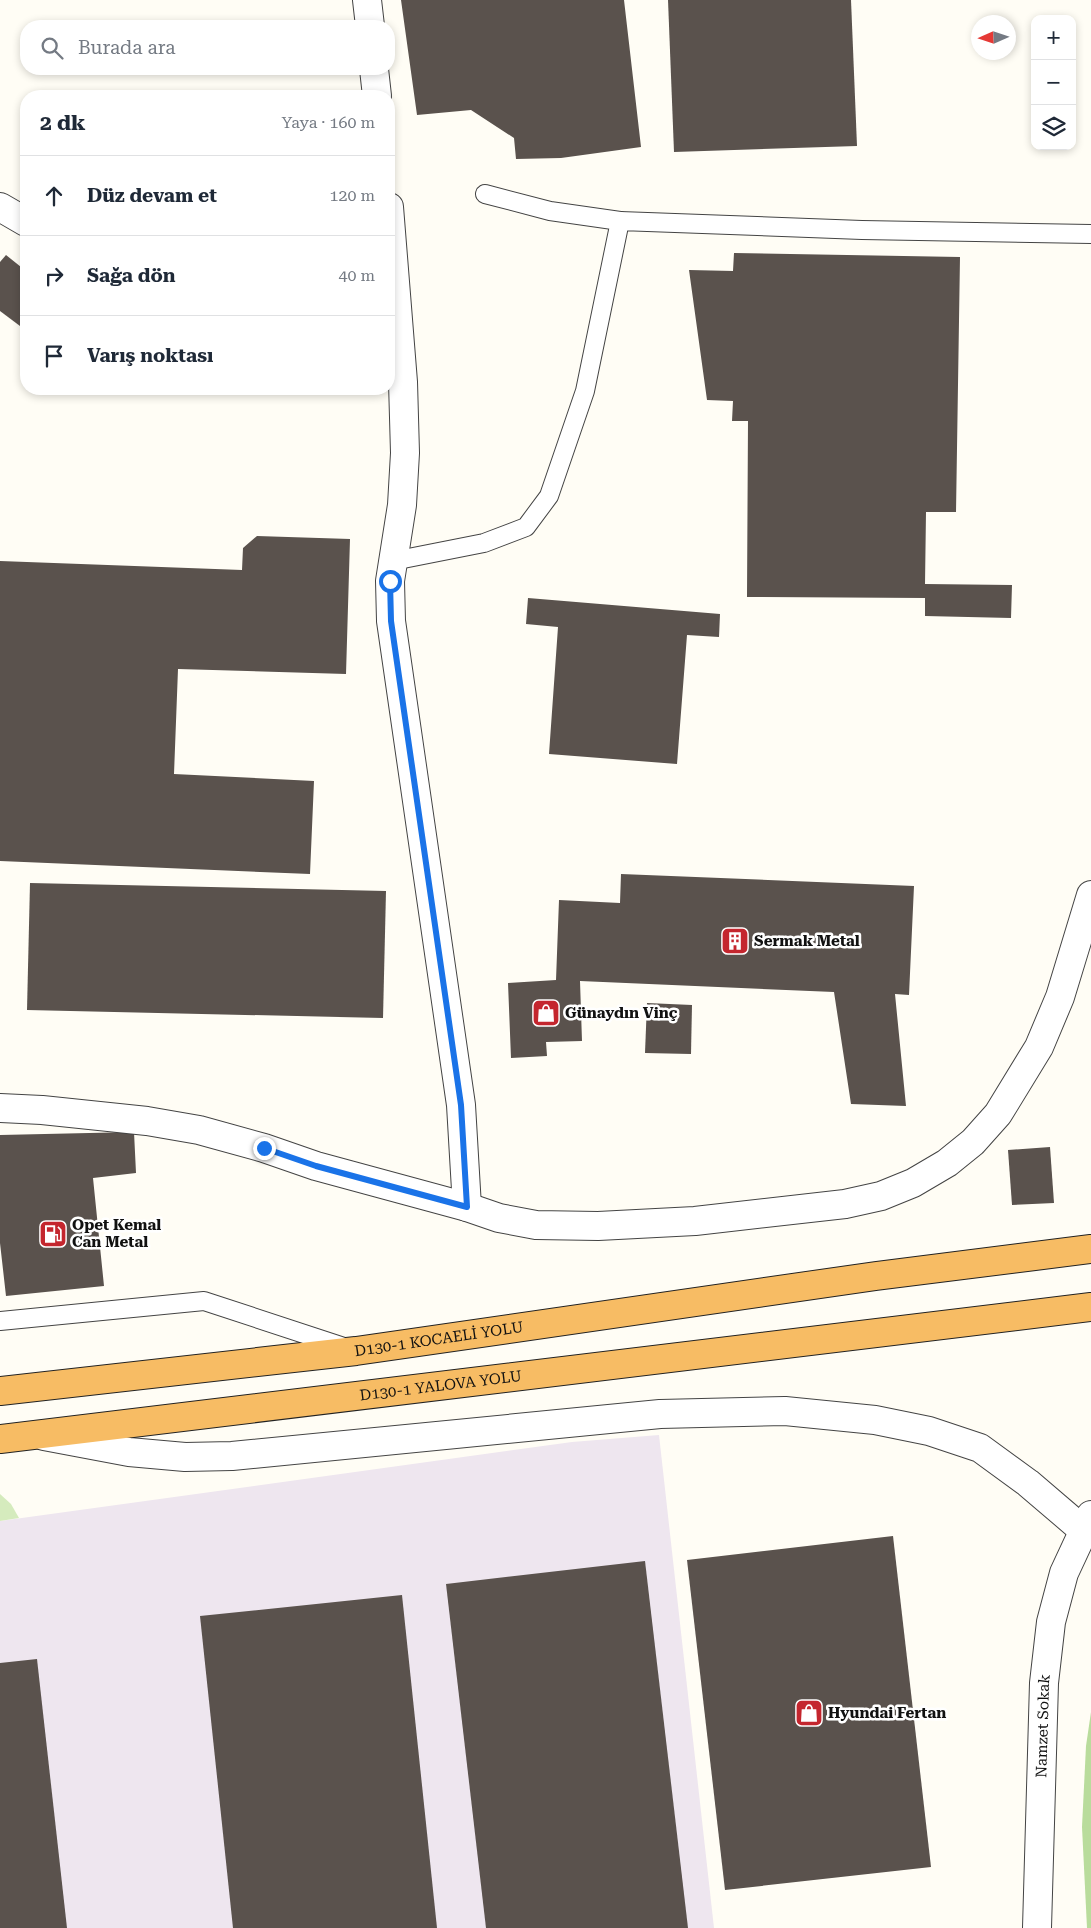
<!DOCTYPE html>
<html lang="tr">
<meta charset="utf-8">
<style>
:root{--surface:#fff;--page:#f2f2f3;--text:#1f2937;--muted:#747a83;--line:#e0e1e3}
body{margin:0;font-family:"Roboto Serif",serif;background:var(--page);color:var(--text)}
.controls{position:absolute;right:15px;top:15px;display:grid;overflow:hidden;border-radius:10px;box-shadow:0 2px 8px #0003}
.controls button{width:45px;height:45px;display:grid;place-items:center;padding:0;border:0;border-bottom:1px solid var(--line);background:var(--surface);color:var(--text);font:25px sans-serif}
.compass{position:absolute;left:971px;top:15px;width:45px;height:45px;border-radius:50%;background:var(--surface);box-shadow:0 2px 8px #0003;rotate:267deg}
.stop{position:absolute;width:15px;height:15px;margin:-11px;border:4px solid #1a73e8;border-radius:50%;background:#fff}
.stop.end{background:#1a73e8;border-color:#fff;box-shadow:0 1px 5px #0008}
.list{margin:0;padding:0;list-style:none}
h2{display:flex;justify-content:space-between;align-items:center;height:65px;margin:0;padding:0 20px;font-size:21px}
h2 small{font-size:16px;font-weight:400;color:var(--muted)}
.list li{display:grid;grid-template-columns:32px 1fr auto;gap:15px;align-items:center;box-sizing:border-box;height:80px;padding:0 20px;border-top:1px solid var(--line)}
.list b{display:block;font-size:19px;white-space:nowrap}
.list em{font-size:16px;font-style:normal;color:var(--muted)}
.icon{flex:none;width:28px;height:28px;fill:none;stroke:currentColor;stroke-width:2;stroke-linecap:round;stroke-linejoin:round}
.map{position:relative;flex:none;width:1091px;height:1928px;overflow:hidden}
.search{position:absolute;background:var(--surface);box-shadow:0 2px 8px #0003;left:20px;top:20px;width:375px;height:55px;display:flex;align-items:center;gap:12px;box-sizing:border-box;padding:0 18px;border-radius:20px;color:var(--muted);font-size:19px}
.panel{position:absolute;background:var(--surface);box-shadow:0 2px 8px #0003;left:20px;top:90px;width:375px;height:305px;border-radius:20px}
.map>svg:first-child{display:block}
.industrial{fill:#eee6ef}
.green{fill:#d5ebbd}
.forest{fill:#b9dc9c}
.building{fill:#5a524d}
.lines{fill:none;stroke-linecap:round;stroke-linejoin:round}
.service-casing{stroke:#444;stroke-width:20}
.minor-casing{stroke:#444;stroke-width:30}
.trunk-casing{stroke:#222;stroke-width:30}
.service{stroke:#fff;stroke-width:18}
.minor{stroke:#fff;stroke-width:28}
.trunk{stroke:#f7bc64;stroke-width:28}
.route{stroke:#1a73e8;stroke-width:6}
.labels{text-anchor:middle;dominant-baseline:central;stroke-width:5;stroke-linejoin:round;paint-order:stroke}
.poi-label{font-size:15px;font-weight:bold;fill:#111;stroke:#fff;text-anchor:start}
.street-label{font-size:15px;fill:#111;stroke:#fff}
</style>
<div class="map">
<svg width="1091" height="1928" viewBox="0 0 1091 1928">
<rect width="100%" height="100%" fill="#fffdf5"/>
<polygon class="industrial" points="659,1435 714,1928 0,1928 0,1521 572,1442"/>
<polygon class="green" points="0,1494 11,1504 19,1518 0,1521"/>
<polygon class="forest" points="1091,1712 1091,1928 1087,1928 1082,1827 1086,1746"/>
<g class="building">
<polygon points="401,0 624,0 641,147 561,158 516,159 514,138 471,110 417,115"/>
<polygon points="668,0 851,0 857,146 674,152"/>
<polygon points="103,91 110,96 100,96"/>
<polygon points="734,253 960,257 956,512 926,512 925,584 1012,585 1011,618 925,616 925,598 747,597 748,421 732,421 733,401 707,400 689,270 733,271"/>
<polygon points="6,255 26,271 26,327 24,329 0,311 0,262"/>
<polygon points="257,536 350,539 346,674 178,669 174,774 314,781 310,874 0,861 0,561 242,570 243,548"/>
<polygon points="528,598 720,614 719,637 687,635 677,764 549,754 558,627 526,624"/>
<polygon points="621,874 914,886 909,995 895,994 906,1106 851,1104 834,992 580,981 582,1041 546,1042 547,1056 511,1058 508,983 556,980 559,900 620,903"/>
<polygon points="30,883 386,891 383,1018 27,1010"/>
<polygon points="647,1003 692,1005 691,1054 645,1053"/>
<polygon points="134,1132 136,1173 93,1178 104,1286 6,1296 0,1243 0,1135"/>
<polygon points="1050,1147 1054,1203 1012,1205 1008,1150"/>
<polygon points="893,1536 931,1867 725,1890 687,1560"/>
<polygon points="645,1561 688,1928 486,1928 446,1584"/>
<polygon points="402,1595 437,1928 233,1928 200,1616"/>
<polygon points="37,1659 67,1928 0,1928 0,1663"/>
</g>
<g class="lines">
<defs>
<g id="service">
<polyline points="485,194 550,211 620,221"/>
<polyline points="393,561 484,543 526,527 549,496 585,391 620,221 862,230 1091,234"/>
<polyline points="0,1321 204,1301 347,1348"/>
</g>
<g id="minor">
<polyline points="367,0 370,26"/>
<polyline points="374,69 377,96"/>
<polyline points="0,207 26,222"/>
<polyline points="389,207 403,382 405,453 402,505 390,581 391,621 461,1105 467,1207"/>
<polyline points="0,1108 42,1110 147,1121 199,1130 264,1148 316,1166 467,1207 499,1218 536,1225 598,1226 695,1221 845,1204 881,1196 913,1183 947,1163 973,1142 998,1114 1039,1047 1060,997 1091,895"/>
<polyline points="44,1436 129,1452 185,1457 232,1456 660,1414 785,1411 875,1420 929,1431 980,1448 1028,1483 1083,1530"/>
<path id="s1" d="M 1037,1928 L 1044,1683 L 1051,1622 L 1064,1573 L 1091,1515"/>
</g>
<g id="trunk">
<path id="s2" d="M 0,1391 L 356,1351 L 876,1276 L 1091,1249"/>
<path id="s3" d="M 0,1439 L 1091,1307"/>
</g>
</defs>
<use href="#service" class="service-casing"/>
<use href="#minor" class="minor-casing"/>
<use href="#trunk" class="trunk-casing"/>
<use href="#service" class="service"/>
<use href="#minor" class="minor"/>
<use href="#trunk" class="trunk"/>
</g>
<g class="lines">
<polyline class="route" points="264,1148 316,1166 467,1207 461,1105 391,621 390,581"/>
</g>
<defs>
<symbol id="building-square" viewBox="-11 -11 22 22"><rect x="-9" y="-9" width="18" height="18" rx="4" fill="#c4262e" stroke="#fff"/><path d="M-4-6H4V6H1V3H-1V6H-4ZM-2.5-4.3h1.7v1.8h-1.7ZM.8-4.3h1.7v1.8H.8ZM-2.5-1h1.7V.8h-1.7ZM.8-1h1.7V.8H.8Z" fill="#fff"/></symbol>
<symbol id="shop-square" viewBox="-11 -11 22 22"><rect x="-9" y="-9" width="18" height="18" rx="4" fill="#c4262e" stroke="#fff"/><path d="M-5-2.5h2.3a2.7 3.5 0 0 1 5.4 0H5L5.5 6h-11ZM-1.5-2.5h3a1.5 2.3 0 0 0-3 0Z" fill="#fff"/></symbol>
<symbol id="fuel-square" viewBox="-11 -11 22 22"><rect x="-9" y="-9" width="18" height="18" rx="4" fill="#c4262e" stroke="#fff"/><path d="M-5.5-6h7V0h2V4h1.3V-2.5L3-4.5l.8-.8L6-3V5H2.5V1h-1V6h-7ZM-4.2-4.7v3.2H.2V-4.7Z" fill="#fff"/></symbol>
</defs>
<g fill-rule="evenodd">
<use href="#building-square" x="719" y="925" width="32" height="32"/>
<use href="#shop-square" x="530" y="997" width="32" height="32"/>
<use href="#fuel-square" x="37" y="1218" width="32" height="32"/>
<use href="#shop-square" x="793" y="1697" width="32" height="32"/>
</g>
<g class="labels">
<g class="poi-label">
<text x="754" y="941">Sermak Metal</text>
<text x="565" y="1013">Günaydın Vinç</text>
<text x="72" y="1225">Opet Kemal<tspan x="72" dy="17">Can Metal</tspan></text>
<text x="828" y="1713">Hyundai Fertan</text>
</g>
<g class="street-label">
<text stroke="none"><textPath href="#s2" startOffset="442">D130-1 KOCAELİ YOLU</textPath></text>
<text stroke="none"><textPath href="#s3" startOffset="444">D130-1 YALOVA YOLU</textPath></text>
<text stroke="none"><textPath href="#s1" startOffset="202">Namzet Sokak</textPath></text>
</g>
</g>
</svg>
<div class="controls">
<button>+</button>
<button>−</button>
<button><svg class="icon" aria-label="layers" viewBox="0 0 24 24"><path d="M12 4l9 5-9 5-9-5zM3 14l9 5 9-5"/></svg></button>
</div>
<svg class="compass" viewBox="-18 -18 36 36"><path d="M0-13l5 13h-10z" fill="#e53935"/><path d="M0 13l5-13h-10z" fill="#747a83"/></svg>
<div class="stop" style="left:390px;top:581px"></div>
<div class="stop end" style="left:264px;top:1148px"></div>
<div class="search"><svg class="icon" aria-label="search" viewBox="0 0 24 24"><circle cx="10" cy="10" r="6"/><path d="M15 15l6 6"/></svg>Burada ara</div>
<section class="panel">
<h2>2 dk<small>Yaya · 160 m</small></h2>
<ul class="list">
<li><svg class="icon" aria-label="ahead" viewBox="0 0 24 24"><path d="M12 20V5M6 11l6-6 6 6"/></svg><div><b>Düz devam et</b></div><em>120 m</em></li>
<li><svg class="icon" aria-label="right" viewBox="0 0 24 24"><path d="M7 20v-9h11M14 6l5 5-5 5"/></svg><div><b>Sağa dön</b></div><em>40 m</em></li>
<li><svg class="icon" aria-label="arrive" viewBox="0 0 24 24"><path d="M6 21V4h12l-3 4 3 4H6"/></svg><div><b>Varış noktası</b></div></li>
</ul>
</section>
</div>
